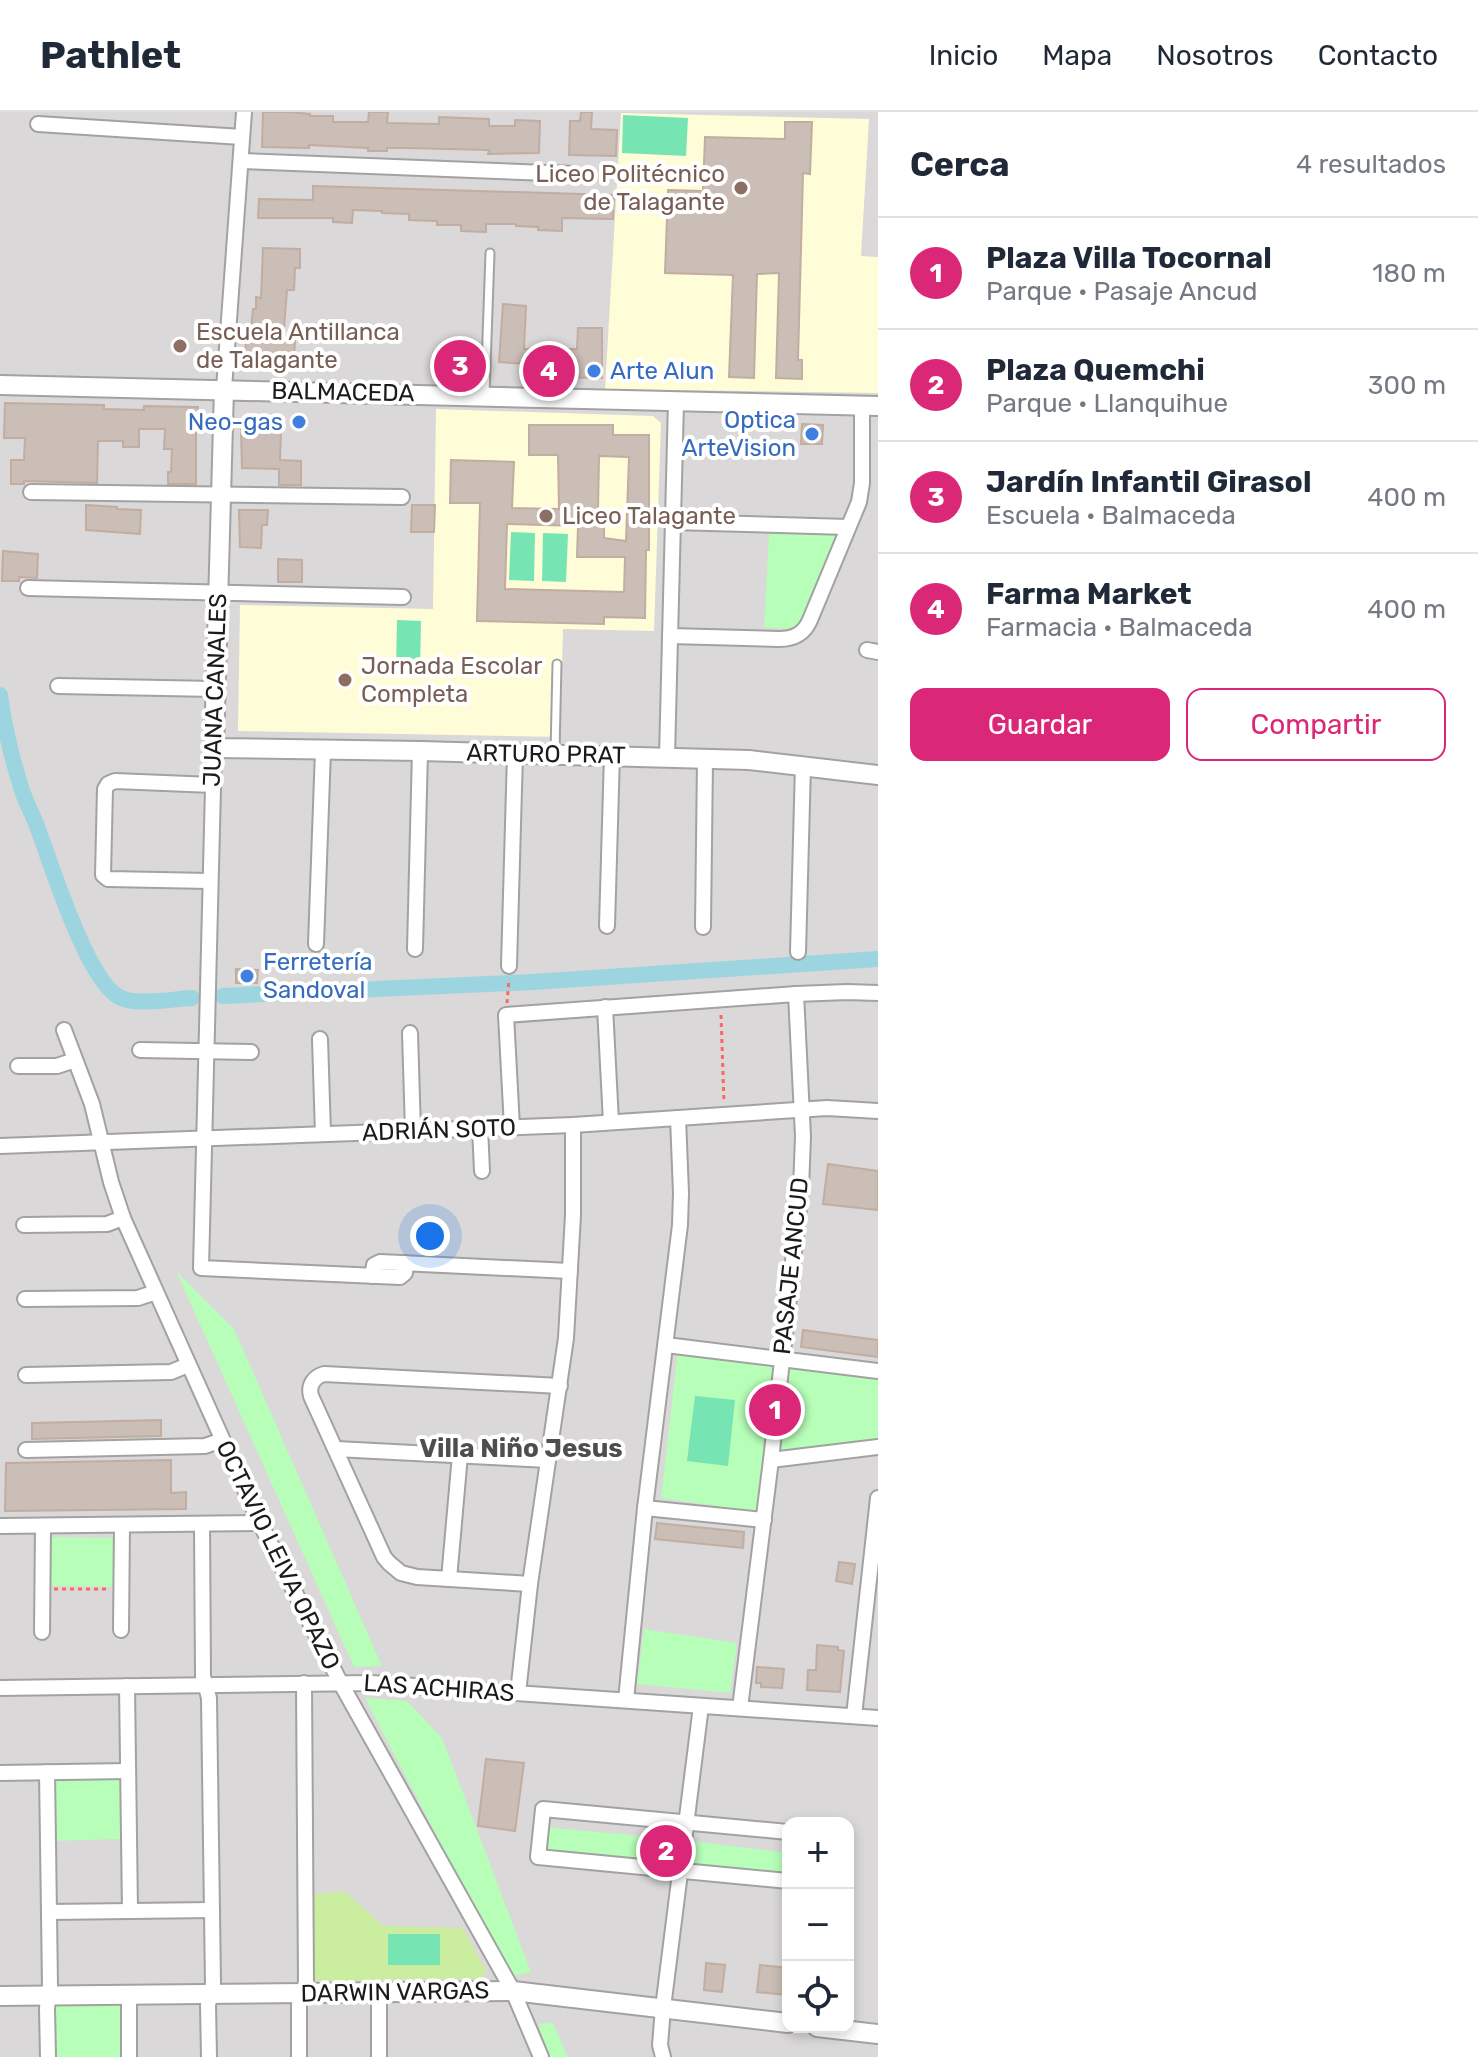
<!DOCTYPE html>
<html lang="es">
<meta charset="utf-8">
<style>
:root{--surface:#fff;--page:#f2f2f3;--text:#1f2937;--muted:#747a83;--line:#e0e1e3;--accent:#db2777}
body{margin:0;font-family:Rubik,sans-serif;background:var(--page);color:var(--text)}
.controls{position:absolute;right:24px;bottom:24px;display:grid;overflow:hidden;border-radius:16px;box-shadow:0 4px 12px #0003}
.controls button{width:72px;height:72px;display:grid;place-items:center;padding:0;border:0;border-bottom:2px solid var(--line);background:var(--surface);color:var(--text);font:40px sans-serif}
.you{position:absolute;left:430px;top:1124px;width:28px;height:28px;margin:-20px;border:6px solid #fff;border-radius:50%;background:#1a73e8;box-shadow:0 0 0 12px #1a73e833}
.badge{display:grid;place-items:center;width:52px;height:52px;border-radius:50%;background:var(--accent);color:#fff;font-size:26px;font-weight:700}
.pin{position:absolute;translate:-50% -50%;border:4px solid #fff;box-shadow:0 2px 8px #0006}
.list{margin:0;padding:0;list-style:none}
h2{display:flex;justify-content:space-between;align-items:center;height:104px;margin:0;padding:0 32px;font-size:34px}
h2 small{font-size:26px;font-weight:400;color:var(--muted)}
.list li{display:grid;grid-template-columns:52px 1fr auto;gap:24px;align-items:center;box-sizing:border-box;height:112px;padding:0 32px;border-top:2px solid var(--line)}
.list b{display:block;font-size:30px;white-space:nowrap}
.list p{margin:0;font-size:26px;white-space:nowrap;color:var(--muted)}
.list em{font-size:26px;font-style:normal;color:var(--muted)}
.actions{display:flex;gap:16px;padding:24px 32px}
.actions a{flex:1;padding:18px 0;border:2px solid var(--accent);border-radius:16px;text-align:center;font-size:28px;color:var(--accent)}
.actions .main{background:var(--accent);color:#fff}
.icon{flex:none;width:44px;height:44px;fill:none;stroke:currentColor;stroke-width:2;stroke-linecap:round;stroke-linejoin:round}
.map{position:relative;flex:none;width:878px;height:1945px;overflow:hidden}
header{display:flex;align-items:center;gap:48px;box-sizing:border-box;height:112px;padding:0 40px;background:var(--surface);border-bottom:2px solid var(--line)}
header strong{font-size:38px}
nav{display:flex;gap:44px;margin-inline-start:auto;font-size:28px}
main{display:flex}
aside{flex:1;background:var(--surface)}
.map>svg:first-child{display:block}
.residential{fill:#dad8d8;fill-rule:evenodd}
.education{fill:#fffdd8}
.grass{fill:#cbeda0}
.park{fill:#b7feb8}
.pitch{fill:#76e5b3}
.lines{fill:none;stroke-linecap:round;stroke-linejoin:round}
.canal{stroke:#9cd5e0;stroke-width:16}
.building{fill:#cabeb6;stroke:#c1ada1;stroke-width:2;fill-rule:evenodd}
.service-casing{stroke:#a2a2a2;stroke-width:11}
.minor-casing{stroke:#a2a2a2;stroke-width:18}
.tertiary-casing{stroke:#a2a2a2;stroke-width:22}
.path{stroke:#ff6660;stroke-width:3;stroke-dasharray:4 4;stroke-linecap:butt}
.service{stroke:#fff;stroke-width:7}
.minor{stroke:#fff;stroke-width:14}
.tertiary{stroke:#fff;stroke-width:18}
.education-dot{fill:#8d6e63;stroke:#fff;stroke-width:3}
.shop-dot{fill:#3f7fe0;stroke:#fff;stroke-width:3}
.labels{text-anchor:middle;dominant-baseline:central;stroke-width:8;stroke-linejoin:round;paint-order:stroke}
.education-label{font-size:24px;fill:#785e54;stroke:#fff;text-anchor:start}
.shop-label{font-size:24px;fill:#366cbe;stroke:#fff;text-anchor:start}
.street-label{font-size:24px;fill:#1b1b1b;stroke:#fff}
.neighbourhood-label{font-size:26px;font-weight:bold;fill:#4e4e4e;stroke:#fff}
</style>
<header>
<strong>Pathlet</strong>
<nav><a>Inicio</a><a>Mapa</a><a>Nosotros</a><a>Contacto</a></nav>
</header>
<main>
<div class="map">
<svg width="878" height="1945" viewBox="0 0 878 1945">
<rect width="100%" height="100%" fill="#eee8e0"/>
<path class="residential" d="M 0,0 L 878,0 L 878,1945 L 0,1945 ZM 788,1711 L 848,1711 L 848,1915 L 788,1915 Z"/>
<g class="education">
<polygon points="621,1 869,7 861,144 878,145 878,281 605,277"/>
<polygon points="436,297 653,304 661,311 654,519 563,517 560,625 238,619 240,493 433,497"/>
</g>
<polygon class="grass" points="344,1779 383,1814 463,1816 486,1859 483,1866 311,1869 310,1783"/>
<g class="park">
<polygon points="769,421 841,423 799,513 786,517 764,515"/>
<polygon points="176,1159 234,1217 382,1554 354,1555"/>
<polygon points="678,1237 878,1267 878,1329 766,1347 759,1400 661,1386"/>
<polygon points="48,1425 117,1426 115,1475 48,1474"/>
<polygon points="644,1517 737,1531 730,1581 637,1572"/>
<polygon points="365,1586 407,1589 442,1626 531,1860 510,1865"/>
<polygon points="123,1664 124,1727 51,1729 49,1666"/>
<polygon points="544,1715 675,1727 788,1741 788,1766 543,1737"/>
<polygon points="122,1892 123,1945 54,1945 53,1893"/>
<polygon points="553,1911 568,1945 550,1945 538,1912"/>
</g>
<g class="pitch">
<polygon points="623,3 688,6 686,44 622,41"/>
<polygon points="511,420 535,421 534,469 509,468"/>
<polygon points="543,421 568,422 566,470 542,469"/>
<polygon points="397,508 421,509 420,557 396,556"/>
<polygon points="695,1284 735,1288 728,1354 687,1349"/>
<rect x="388" y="1822" width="52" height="31"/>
</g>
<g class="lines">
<g class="canal">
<path d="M 0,583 C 4,613 11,643 20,672 C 24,688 33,702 38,717 C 52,754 87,868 119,885 C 135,894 173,887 192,886"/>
<polyline points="223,884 533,870 878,847"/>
</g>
</g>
<g class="building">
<polygon points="263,0 290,0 310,2 310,4 333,4 333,10 368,10 369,0 388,0 387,11 439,12 439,5 489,7 489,14 515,14 515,8 540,9 539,41 488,42 489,38 406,36 387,36 387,39 368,39 368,36 309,33 309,36 262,35"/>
<polygon points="581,0 592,0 591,17 617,18 616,44 569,43 570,9 580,9"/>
<polygon points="785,10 812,10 810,62 803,61 798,248 802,248 802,267 776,266 779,161 757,162 754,266 729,265 733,163 665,161 668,78 703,79 705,25 785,27"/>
<polygon points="313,74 614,83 613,107 562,106 562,119 538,118 538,115 516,114 516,112 486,112 486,120 461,119 461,113 437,113 437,109 409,108 409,102 382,101 382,99 353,98 352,111 333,110 333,106 258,106 259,87 313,88"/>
<polygon points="263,136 300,137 300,156 295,156 294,178 287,178 283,229 295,229 293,258 245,256 246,227 250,227 253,197 256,197 256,185 261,186"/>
<polygon points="503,192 526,194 524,237 577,237 578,216 602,216 602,266 542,265 542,253 499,250"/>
<rect x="449" y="243" width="23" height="22"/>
<polygon points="5,291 104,293 104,297 144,298 144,294 198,295 197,316 196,316 196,372 168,372 168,360 171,360 172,337 164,337 165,317 139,317 139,335 123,335 123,329 98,329 97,371 24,369 24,372 11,372 11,348 24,348 25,326 4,326"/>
<polygon points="802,312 823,313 822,332 801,332"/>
<path d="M 529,313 L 613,313 L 613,323 L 649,323 L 649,438 L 646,438 L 645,506 L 604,505 L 604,512 L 477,509 L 480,391 L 450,391 L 451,348 L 514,350 L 512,396 L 559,397 L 558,343 L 529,343 ZM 599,344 L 629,345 L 626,429 L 604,426 L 604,400 L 598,398 ZM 507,412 L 578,414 L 577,445 L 625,445 L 624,480 L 505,477 Z"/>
<polygon points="241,318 281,319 280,348 301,349 301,373 279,373 279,357 242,356"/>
<polygon points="86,393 117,395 117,397 141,398 140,422 86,418"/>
<polygon points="412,393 435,393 434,420 411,420"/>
<polygon points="239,398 268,398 267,413 262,413 261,436 240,435"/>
<polygon points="3,439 38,442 37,466 19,465 19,469 2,469"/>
<polygon points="278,447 302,448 302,470 278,470"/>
<polygon points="236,857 258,858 257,871 236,871"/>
<polygon points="828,1052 878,1059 878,1098 823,1092"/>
<polygon points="803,1218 878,1228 878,1245 801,1235"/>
<polygon points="161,1308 161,1324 32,1327 32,1311"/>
<polygon points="171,1348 171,1381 186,1380 186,1397 5,1399 6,1351"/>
<polygon points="657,1411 744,1420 743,1436 655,1427"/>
<polygon points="839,1450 855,1452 852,1472 836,1469"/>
<polygon points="817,1533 838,1535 838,1538 844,1539 840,1580 807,1578 808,1558 816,1558"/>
<polygon points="757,1555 784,1557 782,1576 761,1575 761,1571 756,1571"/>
<polygon points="486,1647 524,1651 515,1719 478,1714"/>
<polygon points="706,1851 725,1853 722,1880 704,1878"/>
<polygon points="760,1853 788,1856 788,1883 757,1880"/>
</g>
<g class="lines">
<defs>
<g id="service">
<polyline points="485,283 490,141"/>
<polyline points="555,640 557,552"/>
</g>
<g id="minor">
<polyline points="38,12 242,25"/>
<polyline points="241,49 575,62"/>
<polyline points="224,277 244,0"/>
<polyline points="31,380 402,385"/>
<polyline points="673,410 848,415"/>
<polyline points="28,476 403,485"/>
<path d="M 670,524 L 779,527 C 794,527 804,522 810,508 L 859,390 L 862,371 L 862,293"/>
<polyline points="867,538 878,540"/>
<polyline points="58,574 215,577"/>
<polyline points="214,636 201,1156 400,1165 405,1161 406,1151"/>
<polyline points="667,645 676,289"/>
<polyline points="210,769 108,767 103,763 105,677 108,672 115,669 213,673"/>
<polyline points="607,814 612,643"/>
<polyline points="703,815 705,647"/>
<polyline points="316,832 323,638"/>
<polyline points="415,837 420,639"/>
<polyline points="798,840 803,653"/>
<polyline points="509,854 515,642"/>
<polyline points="605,895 611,1010"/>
<polyline points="64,918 92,992 111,1070 123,1106 260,1411 340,1570 513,1879 541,1945"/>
<polyline points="410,921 413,1019"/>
<polyline points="320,927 323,1022"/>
<polyline points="140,938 251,940"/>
<polyline points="18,954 57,954 75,948"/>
<polyline points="512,1015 506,903 796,882 847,880 878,881"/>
<polyline points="480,1016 482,1059"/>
<polyline points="0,1034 573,1013 827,996 878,999"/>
<polyline points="24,1113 107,1112 123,1106"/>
<polyline points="372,1164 374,1153 380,1150 570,1159"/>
<polyline points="25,1187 138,1186 156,1180"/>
<polyline points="666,1233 878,1259"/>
<polyline points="26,1263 171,1260 188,1253"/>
<polyline points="336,1337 548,1348"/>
<polyline points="26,1338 205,1334 222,1328"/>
<polyline points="771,1348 878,1335"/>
<polyline points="645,1396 764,1408"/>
<polyline points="202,1412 203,1564 209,1586 213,1872 208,1893 209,1945"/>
<polyline points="0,1414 260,1411"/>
<polyline points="449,1467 460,1343"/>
<path d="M 530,1472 L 417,1465 L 401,1461 L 389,1451 L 384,1445 L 311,1284 C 308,1273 314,1265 324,1262 L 560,1274"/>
<polyline points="121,1518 122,1413"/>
<polyline points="42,1520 43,1414"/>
<polyline points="127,1574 130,1799"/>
<polyline points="0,1576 371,1571 878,1606"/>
<polyline points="518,1581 530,1472 566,1226 573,1103 573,1013"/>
<polyline points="626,1588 645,1396 680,1113 681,1081 678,1006"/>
<polyline points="740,1596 771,1348 801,1077 803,1024 796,882"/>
<polyline points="854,1604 878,1386"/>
<polyline points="47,1660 50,1873 47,1896 48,1945"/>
<polyline points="0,1661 128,1659"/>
<polyline points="788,1720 543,1697 538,1745 788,1769"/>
<polyline points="49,1800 212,1798"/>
<polyline points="379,1880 379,1945"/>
<polyline points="129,1883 129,1945"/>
<polyline points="299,1945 299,1892 306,1870 304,1571"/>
<polyline points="663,1945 660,1933 663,1896 701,1594"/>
</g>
<g id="tertiary">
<polyline points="0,273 878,294"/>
<polyline points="224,277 214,636 420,639 749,648 878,663"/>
<polyline points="0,1884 513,1879 788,1911"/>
<polyline points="817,1915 878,1922"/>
</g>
</defs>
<use href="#service" class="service-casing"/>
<use href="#minor" class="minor-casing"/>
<use href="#tertiary" class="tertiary-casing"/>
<g class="path">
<polyline points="507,891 509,867"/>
<polyline points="721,903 724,991"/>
<polyline points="54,1477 107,1477"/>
</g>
<use href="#service" class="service"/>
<use href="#minor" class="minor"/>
<use href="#tertiary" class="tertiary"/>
</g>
<g class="education-dot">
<circle cx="741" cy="76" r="8"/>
<circle cx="180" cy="234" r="8"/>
<circle cx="546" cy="404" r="8"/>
<circle cx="345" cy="568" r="8"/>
</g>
<g class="shop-dot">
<circle cx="594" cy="259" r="8"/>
<circle cx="299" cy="310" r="8"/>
<circle cx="812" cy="322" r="8"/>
<circle cx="247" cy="864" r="8"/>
</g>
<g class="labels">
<g class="education-label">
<text x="725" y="62" text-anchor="end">Liceo Politécnico<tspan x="725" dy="28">de Talagante</tspan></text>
<text x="196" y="220">Escuela Antillanca<tspan x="196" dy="28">de Talagante</tspan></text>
<text x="562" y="404">Liceo Talagante</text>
<text x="361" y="554">Jornada Escolar<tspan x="361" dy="28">Completa</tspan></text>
</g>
<g class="shop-label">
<text x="610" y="259">Arte Alun</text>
<text x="796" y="308" text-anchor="end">Optica<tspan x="796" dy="28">ArteVision</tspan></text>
<text x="283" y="310" text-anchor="end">Neo-gas</text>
<text x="263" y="850">Ferretería<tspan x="263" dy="28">Sandoval</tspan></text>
</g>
<g class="street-label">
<text transform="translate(343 280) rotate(1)">BALMACEDA</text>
<text transform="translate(215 578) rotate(-88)">JUANA CANALES</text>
<text transform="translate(546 642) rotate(1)">ARTURO PRAT</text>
<text transform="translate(439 1018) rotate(-2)">ADRIÁN SOTO</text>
<text transform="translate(791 1154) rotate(-84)">PASAJE ANCUD</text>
<text transform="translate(278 1443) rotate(64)">OCTAVIO LEIVA OPAZO</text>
<text transform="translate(439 1576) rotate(4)">LAS ACHIRAS</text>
<text transform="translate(395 1880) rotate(-1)">DARWIN VARGAS</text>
</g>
<g class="neighbourhood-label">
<text x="521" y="1336">Villa Niño Jesus</text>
</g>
</g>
</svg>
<div class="controls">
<button>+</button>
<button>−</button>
<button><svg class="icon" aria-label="locate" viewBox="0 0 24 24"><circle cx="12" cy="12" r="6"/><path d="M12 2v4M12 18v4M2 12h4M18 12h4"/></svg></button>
</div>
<div class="you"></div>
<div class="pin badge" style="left:775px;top:1298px">1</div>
<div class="pin badge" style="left:666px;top:1739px">2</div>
<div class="pin badge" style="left:460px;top:254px">3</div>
<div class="pin badge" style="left:549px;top:259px">4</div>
</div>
<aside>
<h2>Cerca<small>4 resultados</small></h2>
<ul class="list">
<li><span class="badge">1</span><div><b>Plaza Villa Tocornal</b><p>Parque · Pasaje Ancud</p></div><em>180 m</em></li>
<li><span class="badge">2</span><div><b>Plaza Quemchi</b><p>Parque · Llanquihue</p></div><em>300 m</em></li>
<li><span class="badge">3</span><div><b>Jardín Infantil Girasol</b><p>Escuela · Balmaceda</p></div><em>400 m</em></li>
<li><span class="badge">4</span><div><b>Farma Market</b><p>Farmacia · Balmaceda</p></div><em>400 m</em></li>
</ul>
<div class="actions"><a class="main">Guardar</a><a>Compartir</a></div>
</aside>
</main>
